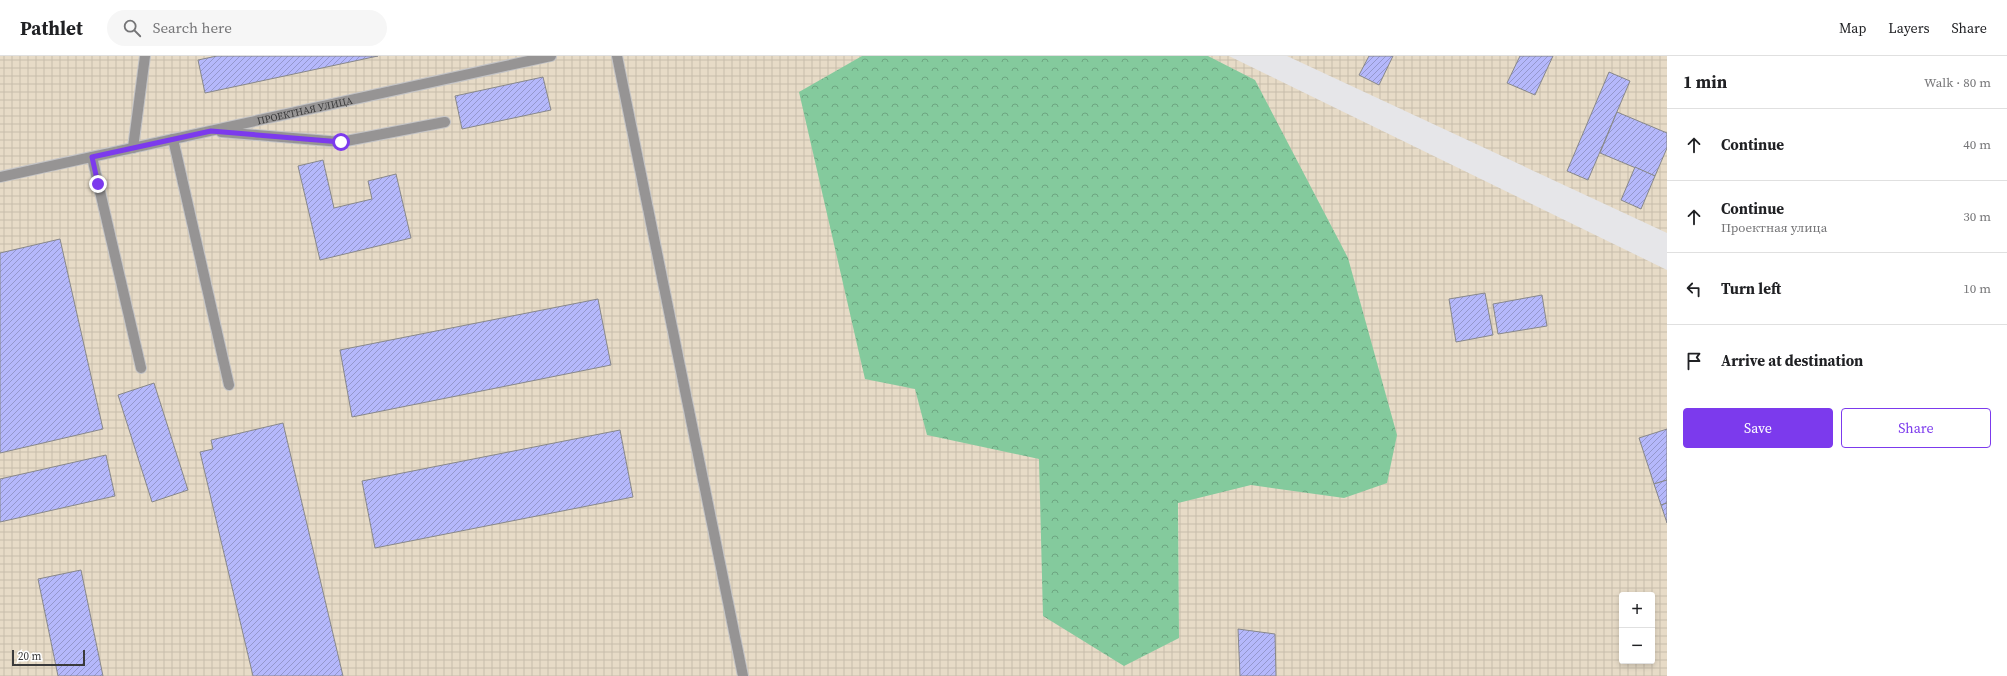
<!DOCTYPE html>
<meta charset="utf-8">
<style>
:root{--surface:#fff;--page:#f6f6f6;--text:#202124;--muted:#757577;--line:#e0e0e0;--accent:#7c3aed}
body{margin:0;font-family:"Source Serif 4",serif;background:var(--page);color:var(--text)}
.controls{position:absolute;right:12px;bottom:12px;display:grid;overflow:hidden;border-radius:4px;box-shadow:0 2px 6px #0003}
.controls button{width:36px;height:36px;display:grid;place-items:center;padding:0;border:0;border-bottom:1px solid var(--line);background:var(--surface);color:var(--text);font:20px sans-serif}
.scale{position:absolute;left:12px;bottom:10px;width:73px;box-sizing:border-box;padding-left:4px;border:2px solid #3a3a3b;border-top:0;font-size:11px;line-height:14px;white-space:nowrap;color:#3a3a3b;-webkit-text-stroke:3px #fff;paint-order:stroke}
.stop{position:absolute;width:12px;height:12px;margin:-9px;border:3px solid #7c3aed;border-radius:50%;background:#fff}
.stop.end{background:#7c3aed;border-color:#fff;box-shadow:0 1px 4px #0008}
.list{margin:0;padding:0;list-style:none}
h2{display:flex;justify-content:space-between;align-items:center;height:52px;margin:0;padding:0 16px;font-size:17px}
h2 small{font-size:13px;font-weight:400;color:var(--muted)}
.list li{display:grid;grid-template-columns:26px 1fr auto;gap:12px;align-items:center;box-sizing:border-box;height:72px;padding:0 16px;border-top:1px solid var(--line)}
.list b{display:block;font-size:15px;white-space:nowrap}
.list p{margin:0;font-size:13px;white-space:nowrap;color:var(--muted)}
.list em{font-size:13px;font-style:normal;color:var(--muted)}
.actions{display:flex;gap:8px;padding:12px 16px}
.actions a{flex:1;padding:9px 0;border:1px solid var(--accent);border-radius:4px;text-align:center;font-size:14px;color:var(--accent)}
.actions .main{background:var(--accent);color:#fff}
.icon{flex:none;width:22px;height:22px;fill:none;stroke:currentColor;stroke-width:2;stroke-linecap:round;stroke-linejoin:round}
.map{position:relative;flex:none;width:1667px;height:620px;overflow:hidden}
header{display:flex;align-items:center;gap:24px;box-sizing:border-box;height:56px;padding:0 20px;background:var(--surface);border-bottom:1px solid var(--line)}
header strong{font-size:19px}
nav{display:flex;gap:22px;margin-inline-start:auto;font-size:14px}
.search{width:280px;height:36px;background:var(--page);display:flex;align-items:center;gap:10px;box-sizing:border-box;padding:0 14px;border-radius:22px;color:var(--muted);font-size:15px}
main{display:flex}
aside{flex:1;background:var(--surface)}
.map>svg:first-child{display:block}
.industrial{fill:url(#industrial-grid);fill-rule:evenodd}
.forest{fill:url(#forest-crowns)}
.building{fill:url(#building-hatch);stroke:#88888a}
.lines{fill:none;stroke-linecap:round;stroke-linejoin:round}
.minor-casing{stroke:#c4c4c6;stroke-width:12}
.minor{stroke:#969494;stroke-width:10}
.route{stroke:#7c3aed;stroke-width:5}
.labels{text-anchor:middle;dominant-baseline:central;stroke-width:4;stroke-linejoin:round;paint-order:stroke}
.street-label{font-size:10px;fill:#3a3a3b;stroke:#fff}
</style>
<header>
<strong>Pathlet</strong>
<div class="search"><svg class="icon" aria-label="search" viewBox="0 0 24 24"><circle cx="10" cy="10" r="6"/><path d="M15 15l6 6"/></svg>Search here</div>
<nav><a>Map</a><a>Layers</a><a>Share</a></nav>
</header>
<main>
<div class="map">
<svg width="1667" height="620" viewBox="0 0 1667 620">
<defs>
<pattern id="industrial-grid" width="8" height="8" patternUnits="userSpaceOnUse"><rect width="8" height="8" fill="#e7dbc7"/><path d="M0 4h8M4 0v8" fill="none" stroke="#c7bdac"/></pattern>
<pattern id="forest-crowns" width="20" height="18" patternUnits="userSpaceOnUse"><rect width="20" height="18" fill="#84ca9d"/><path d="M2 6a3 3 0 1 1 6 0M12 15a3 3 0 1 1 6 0" fill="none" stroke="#6da581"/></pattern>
<pattern id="building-hatch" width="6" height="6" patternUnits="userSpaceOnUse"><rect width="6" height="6" fill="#b5b8fb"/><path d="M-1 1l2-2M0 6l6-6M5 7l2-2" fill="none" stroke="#9497cc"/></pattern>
</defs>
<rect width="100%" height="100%" fill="#e6e6e9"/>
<g class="industrial">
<path d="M 0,0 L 1229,0 L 1667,214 L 1667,620 L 0,620 ZM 1622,539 L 1652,539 L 1652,605 L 1622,605 Z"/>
<polygon points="1287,0 1667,0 1667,177"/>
</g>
<polygon class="forest" points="862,0 1208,0 1255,24 1348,202 1397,379 1387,427 1344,442 1251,429 1178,447 1179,582 1124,610 1043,560 1039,403 927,379 915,333 865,323 799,36"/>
<g class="building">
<polygon points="217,0 378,0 205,37 198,4"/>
<polygon points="1369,0 1393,0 1379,29 1359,19"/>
<polygon points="1520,0 1553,0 1535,39 1507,27"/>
<polygon points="1609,16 1630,25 1588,124 1567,115"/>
<polygon points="543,21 551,54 462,73 455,40"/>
<polygon points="1617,56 1667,77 1667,92 1655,120 1600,97"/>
<polygon points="323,104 334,152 372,143 368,125 396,118 411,182 320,204 298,110"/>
<polygon points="1635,111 1655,120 1641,153 1621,144"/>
<polygon points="60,183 103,373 0,397 0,197"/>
<polygon points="1485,237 1493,279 1456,286 1449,243"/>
<polygon points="1542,239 1547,270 1498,278 1493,248"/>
<polygon points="598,243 611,309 352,361 340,294"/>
<polygon points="154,327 188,434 152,446 118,339"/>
<polygon points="283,367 343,620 253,620 200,396 213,393 211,384"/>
<polygon points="1667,373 1667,424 1654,428 1639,382"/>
<polygon points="620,374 633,441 375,492 362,425"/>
<polygon points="106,399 115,440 0,466 0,423"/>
<polygon points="1667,424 1667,447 1661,449 1654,428"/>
<polygon points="1667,447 1667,467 1661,449"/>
<polygon points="81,514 103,620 58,620 38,523"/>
<polygon points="1238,573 1275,578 1276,620 1240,620"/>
</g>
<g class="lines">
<defs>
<g id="minor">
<polyline points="617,0 743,620"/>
<polyline points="221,76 341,86 445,66"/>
<polyline points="173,83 229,329"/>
<polyline points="133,92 145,0"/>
<polyline points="92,101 141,312"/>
<path id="s1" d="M 0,121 L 551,0"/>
</g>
</defs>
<use href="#minor" class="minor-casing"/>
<use href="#minor" class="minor"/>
</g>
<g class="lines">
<polyline class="route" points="98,128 92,101 211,75 341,86"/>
</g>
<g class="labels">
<g class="street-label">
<text stroke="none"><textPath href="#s1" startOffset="312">ПРОЕКТНАЯ УЛИЦА</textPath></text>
</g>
</g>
</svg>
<div class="controls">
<button>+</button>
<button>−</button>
</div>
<div class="scale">20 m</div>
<div class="stop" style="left:341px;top:86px"></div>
<div class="stop end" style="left:98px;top:128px"></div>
</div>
<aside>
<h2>1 min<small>Walk · 80 m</small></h2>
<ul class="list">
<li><svg class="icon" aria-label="ahead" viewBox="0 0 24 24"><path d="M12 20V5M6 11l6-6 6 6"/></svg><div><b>Continue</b></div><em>40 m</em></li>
<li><svg class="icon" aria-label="ahead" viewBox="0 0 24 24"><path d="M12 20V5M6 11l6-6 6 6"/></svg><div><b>Continue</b><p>Проектная улица</p></div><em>30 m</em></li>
<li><svg class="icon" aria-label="left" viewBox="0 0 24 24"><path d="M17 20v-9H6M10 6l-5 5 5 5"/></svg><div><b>Turn left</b></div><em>10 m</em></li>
<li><svg class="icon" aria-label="arrive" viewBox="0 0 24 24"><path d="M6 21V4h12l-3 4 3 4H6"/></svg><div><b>Arrive at destination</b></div></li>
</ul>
<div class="actions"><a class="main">Save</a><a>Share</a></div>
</aside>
</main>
